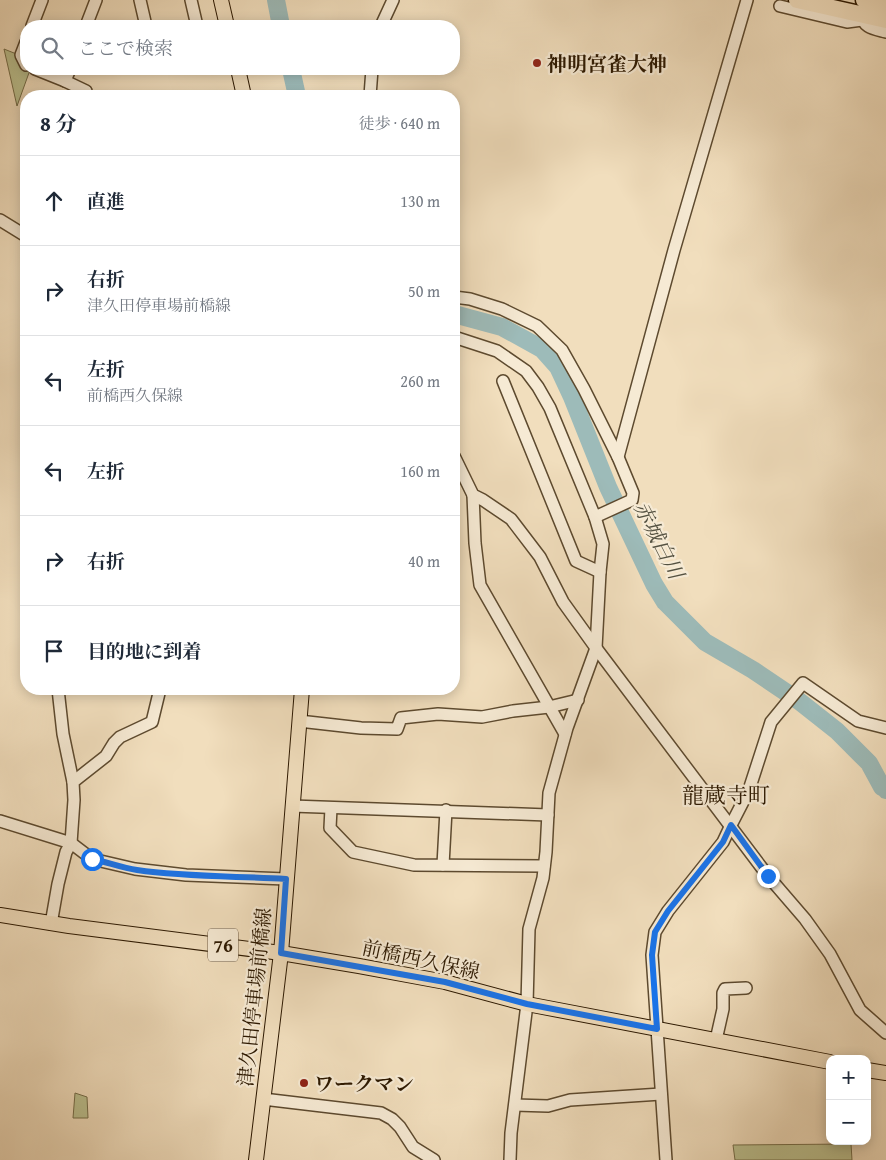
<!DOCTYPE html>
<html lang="ja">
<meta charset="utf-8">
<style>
:root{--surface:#fff;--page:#f2f2f3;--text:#1f2937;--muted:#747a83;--line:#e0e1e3}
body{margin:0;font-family:"Gentium Book Plus","Noto Serif JP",serif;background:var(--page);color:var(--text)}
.controls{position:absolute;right:15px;bottom:15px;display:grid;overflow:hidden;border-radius:10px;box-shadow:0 2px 12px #0003}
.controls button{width:45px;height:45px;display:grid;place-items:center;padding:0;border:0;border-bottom:1px solid var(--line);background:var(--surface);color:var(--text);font:25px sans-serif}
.stop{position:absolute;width:15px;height:15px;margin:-11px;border:4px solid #1a73e8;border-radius:50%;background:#fff}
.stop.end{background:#1a73e8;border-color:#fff;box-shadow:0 1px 5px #0008}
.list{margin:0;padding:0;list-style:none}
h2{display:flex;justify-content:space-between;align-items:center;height:65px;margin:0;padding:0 20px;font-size:21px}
h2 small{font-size:16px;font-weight:400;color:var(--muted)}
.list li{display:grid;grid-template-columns:32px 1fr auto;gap:15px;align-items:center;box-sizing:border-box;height:90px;padding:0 20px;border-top:1px solid var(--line)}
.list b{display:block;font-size:19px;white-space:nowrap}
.list p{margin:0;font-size:16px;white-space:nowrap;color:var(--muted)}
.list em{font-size:16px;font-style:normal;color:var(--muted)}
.icon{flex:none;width:28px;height:28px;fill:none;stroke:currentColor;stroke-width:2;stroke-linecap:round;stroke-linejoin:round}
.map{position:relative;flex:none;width:886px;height:1160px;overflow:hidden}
.search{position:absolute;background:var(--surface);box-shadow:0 2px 12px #0003;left:20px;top:20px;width:440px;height:55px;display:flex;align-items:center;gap:12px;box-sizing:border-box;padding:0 18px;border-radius:20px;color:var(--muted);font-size:19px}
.panel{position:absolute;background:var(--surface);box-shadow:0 2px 12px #0003;left:20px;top:90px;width:440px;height:605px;border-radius:20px}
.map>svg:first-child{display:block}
.green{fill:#bbc190;stroke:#746c48}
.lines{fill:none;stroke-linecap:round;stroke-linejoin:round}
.river{stroke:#9dbbb9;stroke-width:18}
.minor-casing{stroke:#5d4a2f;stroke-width:14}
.major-casing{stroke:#2c1800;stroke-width:16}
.highway-casing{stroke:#2c1800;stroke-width:19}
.minor{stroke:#f6ead4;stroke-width:11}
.major{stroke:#f1debd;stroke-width:14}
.highway{stroke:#f1debd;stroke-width:16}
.route{stroke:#1a73e8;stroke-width:6}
.poi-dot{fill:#8f2418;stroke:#f6ead4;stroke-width:2}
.labels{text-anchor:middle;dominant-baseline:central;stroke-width:4.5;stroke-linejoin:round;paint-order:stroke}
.shield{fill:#f6ead4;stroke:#695740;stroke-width:1}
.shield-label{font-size:19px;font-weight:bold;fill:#2c1800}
.poi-label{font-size:20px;font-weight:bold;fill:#2c1800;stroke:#f6ead4;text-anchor:start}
.street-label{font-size:20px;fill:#2c1800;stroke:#f6ead4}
.water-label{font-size:21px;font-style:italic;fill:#545141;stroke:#f6ead4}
.quarter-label{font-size:22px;fill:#2c1800;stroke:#f6ead4}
</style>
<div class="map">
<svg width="886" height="1160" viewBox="0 0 886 1160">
<rect width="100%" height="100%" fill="#f1debd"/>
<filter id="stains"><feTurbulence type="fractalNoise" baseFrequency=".004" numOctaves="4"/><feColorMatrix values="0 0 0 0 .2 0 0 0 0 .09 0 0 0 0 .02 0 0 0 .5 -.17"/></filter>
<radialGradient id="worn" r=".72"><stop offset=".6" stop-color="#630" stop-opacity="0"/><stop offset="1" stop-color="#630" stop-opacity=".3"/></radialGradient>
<g class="green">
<polygon points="4,49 19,55 30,70 17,106"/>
<polygon points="75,1093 87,1097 88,1118 73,1118"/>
<polygon points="851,1144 852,1160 735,1160 733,1145"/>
</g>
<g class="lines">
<g class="river">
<polyline points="276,0 281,26"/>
<polyline points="291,69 297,96"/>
<polyline points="454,314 502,327 542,349 558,367 572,397 608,487 654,584 665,602 705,642 753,670 799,701 837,731 869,763 882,787 884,787 886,790"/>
</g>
<defs>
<g id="minor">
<polyline points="140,0 146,26"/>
<polyline points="191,0 197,26"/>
<polyline points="780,6 847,22 862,20"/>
<path d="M 862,14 C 862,28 875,29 886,32"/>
<polyline points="32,26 42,0"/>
<polyline points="86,26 96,0"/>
<polyline points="381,26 393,0"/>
<polyline points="26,42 21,55 26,65"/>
<polyline points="35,69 65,81"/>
<polyline points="70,69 65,81 86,91 84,96"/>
<polyline points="370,96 372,69"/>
<polyline points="0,220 26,236"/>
<polyline points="454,297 470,299 502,309 537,326 562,350 584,389 618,457 633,493 632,500 595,517"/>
<polyline points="454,337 497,351 526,371 538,387 550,408 595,517 603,544 600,572 596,648 567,728 549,793 546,852 543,878 529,929 527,1004 511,1133 510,1160"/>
<polyline points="503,381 576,561 600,572"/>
<polyline points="454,456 473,495 483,500 511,519 540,557 563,602 596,648 768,876 805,919 830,954 860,1010 886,1033"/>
<polyline points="618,457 674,250 747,0"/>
<polyline points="473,495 475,543 480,585 565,734"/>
<polyline points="58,689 63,734 73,782"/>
<polyline points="299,721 361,728 397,729 401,718 438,714 482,717 513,711 549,707 578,700"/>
<polyline points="292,806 548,815"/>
<polyline points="331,808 330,828 353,852 414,865 544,866"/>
<polyline points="0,821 71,843 92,859 135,869 186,875 286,879"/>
<polyline points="443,865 446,810"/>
<polyline points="51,924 58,884 66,852 71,843 74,800 73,782 106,756 114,743 120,737 152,722 160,689"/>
<polyline points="716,1040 723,1009 723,993 725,989 746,988"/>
<polyline points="263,1099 381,1113 392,1119 400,1127 413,1147 434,1160"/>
<polyline points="515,1105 548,1106 570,1100 661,1094"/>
<polyline points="666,1160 652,955 655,932 668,911 723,842 731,825 749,790 771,722 803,683 858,721 886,728"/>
</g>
<g id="major">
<polyline points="221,0 227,26"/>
<polyline points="238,69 244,96"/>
<polyline points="0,915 69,926 281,953 359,966 445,982 527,1004 830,1062"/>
<polyline points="867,1070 886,1073"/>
<polyline points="256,1160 281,953 302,689"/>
</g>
<g id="highway">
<polyline points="797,0 886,20"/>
<polyline points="864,0 886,5"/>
</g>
</defs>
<use href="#minor" class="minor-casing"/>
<use href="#major" class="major-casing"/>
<use href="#highway" class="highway-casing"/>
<use href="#minor" class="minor"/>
<use href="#major" class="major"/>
<use href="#highway" class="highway"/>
</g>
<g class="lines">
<path class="route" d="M 92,859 C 107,862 122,868 137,870 C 186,877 236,876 286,879 L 281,953 L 445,982 L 527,1004 L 657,1029 L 652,955 L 655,932 L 668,911 L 723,842 L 731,825 L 768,876"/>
</g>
<g class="poi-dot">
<circle cx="537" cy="63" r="5"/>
<circle cx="304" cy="1083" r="5"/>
</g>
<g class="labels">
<rect class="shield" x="208" y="928.5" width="30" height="33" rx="4"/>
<g class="shield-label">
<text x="223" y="945">76</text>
</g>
<g class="poi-label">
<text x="547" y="63">神明宮雀大神</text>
<text x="314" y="1083">ワークマン</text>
</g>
<g class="street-label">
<text transform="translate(421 959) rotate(12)">前橋西久保線</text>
<text transform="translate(254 997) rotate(-84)">津久田停車場前橋線</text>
</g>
<g class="water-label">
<text transform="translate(659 540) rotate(63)">赤城白川</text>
</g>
<g class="quarter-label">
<text x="726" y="795">龍蔵寺町</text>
</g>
</g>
<rect width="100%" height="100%" filter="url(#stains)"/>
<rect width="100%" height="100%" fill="url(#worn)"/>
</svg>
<div class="controls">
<button>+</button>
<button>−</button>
</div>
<div class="stop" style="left:92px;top:859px"></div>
<div class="stop end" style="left:768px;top:876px"></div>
<div class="search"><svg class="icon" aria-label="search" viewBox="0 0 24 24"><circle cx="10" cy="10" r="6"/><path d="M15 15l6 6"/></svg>ここで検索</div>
<section class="panel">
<h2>8 分<small>徒歩 · 640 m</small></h2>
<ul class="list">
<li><svg class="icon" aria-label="ahead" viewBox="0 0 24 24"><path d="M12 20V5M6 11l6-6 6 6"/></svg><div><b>直進</b></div><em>130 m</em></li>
<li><svg class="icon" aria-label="right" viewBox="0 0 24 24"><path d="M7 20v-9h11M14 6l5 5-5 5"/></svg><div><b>右折</b><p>津久田停車場前橋線</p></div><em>50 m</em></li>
<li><svg class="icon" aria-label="left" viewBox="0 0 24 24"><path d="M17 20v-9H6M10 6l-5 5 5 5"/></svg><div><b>左折</b><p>前橋西久保線</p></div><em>260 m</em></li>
<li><svg class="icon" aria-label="left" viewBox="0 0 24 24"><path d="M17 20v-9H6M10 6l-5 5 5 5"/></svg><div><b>左折</b></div><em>160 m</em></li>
<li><svg class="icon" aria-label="right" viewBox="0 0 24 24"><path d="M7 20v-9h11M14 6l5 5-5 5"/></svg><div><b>右折</b></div><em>40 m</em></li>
<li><svg class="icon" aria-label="arrive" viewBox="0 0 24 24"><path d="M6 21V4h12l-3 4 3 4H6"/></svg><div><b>目的地に到着</b></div></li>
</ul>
</section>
</div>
